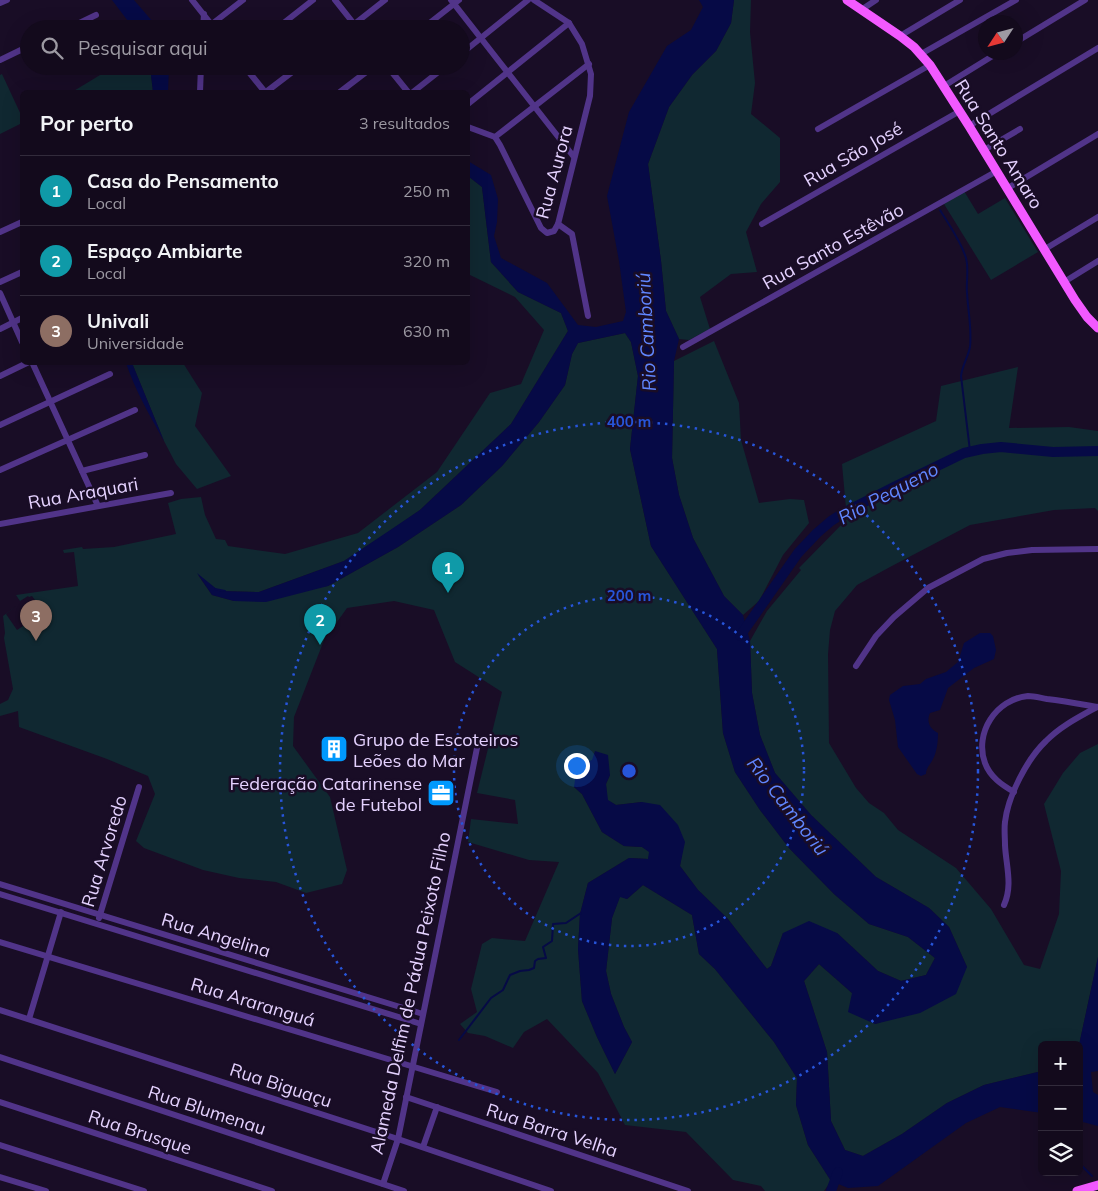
<!DOCTYPE html>
<html lang="pt">
<meta charset="utf-8">
<style>
:root{--surface:#130a1c;--page:#1c1325;--text:#f1f3f6;--muted:#9d9aa3;--line:#322b3b;--accent:#0099fd}
body{margin:0;font-family:Mulish,sans-serif;background:var(--page);color:var(--text)}
.controls{position:absolute;right:15px;bottom:15px;display:grid;overflow:hidden;border-radius:8px;box-shadow:0 5px 20px #0002}
.controls button{width:45px;height:45px;display:grid;place-items:center;padding:0;border:0;border-bottom:1px solid var(--line);background:var(--surface);color:var(--text);font:25px sans-serif}
.compass{position:absolute;left:978px;top:15px;width:45px;height:45px;border-radius:50%;background:var(--surface);box-shadow:0 5px 20px #0002;rotate:234deg}
.you{position:absolute;left:576px;top:765px;width:18px;height:18px;margin:-12px;border:4px solid #fff;border-radius:50%;background:#1a73e8;box-shadow:0 0 0 8px #1a73e833}
.badge{display:grid;place-items:center;width:32px;height:32px;border-radius:50%;background:var(--accent);color:#fff;font-size:16px;font-weight:700}
.pin{position:absolute;translate:-50% -41px;filter:drop-shadow(0 1px 2px #0008)}
.pin::after{content:'';position:absolute;top:26px;width:18px;height:15px;background:inherit;clip-path:polygon(0 0,100% 0,50% 100%)}
.list{margin:0;padding:0;list-style:none}
h2{display:flex;justify-content:space-between;align-items:center;height:65px;margin:0;padding:0 20px;font-size:21px}
h2 small{font-size:16px;font-weight:400;color:var(--muted)}
.list li{display:grid;grid-template-columns:32px 1fr auto;gap:15px;align-items:center;box-sizing:border-box;height:70px;padding:0 20px;border-top:1px solid var(--line)}
.list b{display:block;font-size:19px;white-space:nowrap}
.list p{margin:0;font-size:16px;white-space:nowrap;color:var(--muted)}
.list em{font-size:16px;font-style:normal;color:var(--muted)}
.icon{flex:none;width:28px;height:28px;fill:none;stroke:currentColor;stroke-width:2;stroke-linecap:round;stroke-linejoin:round}
.map{position:relative;flex:none;width:1098px;height:1191px;overflow:hidden}
.search{position:absolute;background:var(--surface);box-shadow:0 5px 20px #0002;left:20px;top:20px;width:450px;height:55px;display:flex;align-items:center;gap:12px;box-sizing:border-box;padding:0 18px;border-radius:28px;color:var(--muted);font-size:19px}
.panel{position:absolute;background:var(--surface);box-shadow:0 5px 20px #0002;left:20px;top:90px;width:450px;height:275px;border-radius:8px}
.map>svg:first-child{display:block}
.green{fill:#102831}
.water{fill:#060a46}
.lines{fill:none;stroke-linecap:round;stroke-linejoin:round}
.stream{stroke:#060a46;stroke-width:2}
.river{stroke:#060a46;stroke-width:10}
.minor{stroke:#513489;stroke-width:6}
.major{stroke:#f259ff;stroke-width:9}
.ring{fill:none;stroke:#2755da;stroke-width:2.5;stroke-dasharray:2.5 5}
.labels{text-anchor:middle;dominant-baseline:central;stroke-width:5;stroke-linejoin:round;paint-order:stroke}
.street-label{font-size:18px;fill:#e5d2ff;stroke:#190d26}
.poi-label{font-size:18px;fill:#e5d2ff;stroke:#190d26;text-anchor:start}
.water-label{font-size:19px;font-style:italic;fill:#6086ff;stroke:#190d26}
.centre{fill:#2755da;stroke:#190d26;stroke-width:2.5}
.ring-label{font-size:15px;text-anchor:middle;font-weight:bold;fill:#2755da;stroke:#190d26;stroke-width:5;stroke-linejoin:round;paint-order:stroke}
</style>
<div class="map">
<svg width="1098" height="1191" viewBox="0 0 1098 1191">
<rect width="100%" height="100%" fill="#190d26"/>
<g class="green">
<polygon points="734,0 751,0 750,32 755,83 751,114 780,138 780,182 761,204 746,232 757,272 731,274 700,297 710,329 689,340 679,339 666,311 661,261 648,164 669,107 692,75 716,51 731,23"/>
<polygon points="115,66 150,66 153,92 72,92"/>
<polygon points="2,74 22,117 22,123 0,134 0,75"/>
<polygon points="468,176 482,187 491,262 518,292 561,313 568,331 511,424 420,510 384,535 344,561 259,592 219,591 198,575 212,595 234,601 328,586 398,547 461,505 502,466 539,422 565,385 572,354 578,343 625,333 631,342 638,376 630,449 651,546 717,649 723,733 735,772 760,810 789,848 834,894 869,924 908,937 935,958 926,975 901,981 878,971 837,933 783,933 771,966 767,969 727,918 698,890 680,866 684,842 642,802 616,805 607,800 606,784 610,775 592,760 574,787 582,794 602,832 624,846 642,847 650,852 648,859 629,858 588,883 580,914 578,949 582,1001 597,1037 615,1074 632,1042 624,1027 611,994 606,971 612,918 620,896 627,899 643,885 692,915 699,954 715,969 774,1042 797,1078 796,1105 808,1145 831,1181 824,1191 765,1191 761,1186 733,1180 686,1132 625,1125 598,1073 547,1019 524,1032 513,1048 485,1036 468,1033 460,1024 477,1012 471,989 482,944 492,938 525,941 559,862 529,860 468,842 471,819 518,824 515,800 477,793 502,692 455,662 434,610 394,601 347,608 332,629 328,630 294,717 293,746 330,797 347,870 342,884 306,893 276,882 239,878 203,870 144,848 136,841 155,794 148,776 107,759 19,727 18,711 0,716 0,704 8,700 13,689 4,638 5,633 3,616 16,606 6,614 17,630 44,612 32,596 29,597 28,596 20,601 16,595 78,586 74,552 64,553 63,550 82,547 83,549 114,547 176,534 168,503 181,499 201,497 205,515 216,539 225,540 228,546 285,554 358,533 437,472 490,393 521,384 544,330 515,297 468,274"/>
<polygon points="964,191 978,214 1005,198 1038,252 991,280 944,204"/>
<polygon points="714,341 739,403 741,440 759,503 790,499 804,500 809,523 783,555 759,601 743,615 724,596 693,538 679,495 672,458 674,361"/>
<polygon points="132,363 183,363 202,393 195,426 231,476 197,489 176,464 164,441"/>
<polygon points="1018,367 1009,428 1069,427 1098,431 1098,511 1095,508 1054,510 970,525 890,567 857,585 835,611 830,630 828,654 829,743 856,788 869,803 884,813 898,830 956,868 991,909 1024,965 1040,969 1059,914 1061,871 1044,804 1063,773 1080,753 1098,744 1098,957 1079,1045 1042,1045 1042,1071 984,1085 947,1103 902,1134 863,1156 845,1150 831,1121 827,1052 804,981 819,964 852,993 875,1024 891,1019 967,967 949,927 929,908 876,877 811,815 775,773 760,735 752,693 750,641 767,611 801,570 799,568 847,519 842,464 936,421 941,386"/>
</g>
<g class="water">
<polygon points="112,0 134,0 159,29 134,29"/>
<polygon points="699,0 734,0 731,23 716,51 692,75 669,107 648,164 661,261 666,311 679,339 674,361 672,458 679,495 693,538 724,596 743,615 750,641 752,693 760,735 775,773 811,815 876,877 929,908 949,927 967,967 956,994 920,1013 875,1024 848,1012 852,993 819,964 804,981 827,1052 831,1121 845,1150 863,1156 902,1134 947,1103 984,1085 1042,1071 1042,1113 1000,1107 966,1123 878,1186 848,1188 831,1181 808,1145 796,1105 797,1078 774,1042 715,969 699,954 692,915 643,885 627,899 620,897 612,918 606,971 611,994 624,1027 632,1042 615,1074 597,1037 582,1001 578,949 580,914 588,883 629,858 648,859 649,852 642,847 624,846 602,832 582,794 574,787 577,766 592,760 595,751 608,755 610,775 606,784 608,800 616,805 642,802 660,805 678,825 685,842 680,866 698,890 727,918 767,969 771,966 783,933 809,921 837,933 878,971 901,981 926,975 935,958 908,937 869,924 834,894 789,848 760,810 735,772 723,733 717,649 651,546 630,449 638,376 631,342 625,333 578,343 572,354 565,385 539,422 502,466 461,505 398,547 328,586 266,602 234,601 212,595 197,573 219,591 259,592 344,561 420,510 511,424 568,331 561,313 518,292 491,262 482,187 468,176 468,161 491,175 498,199 497,222 494,236 501,258 547,283 578,325 596,327 623,321 626,312 619,261 607,196 629,112 667,46 691,30 703,7"/>
<polygon points="150,66 169,66 168,92 153,92"/>
<path d="M 126,363 L 132,363 L 164,441 C 150,416 135,390 126,363 Z"/>
<path d="M 980,633 L 990,633 L 993,636 L 996,650 L 994,659 L 974,668 L 948,688 L 940,710 L 930,713 C 926,722 930,729 938,733 C 938,741 937,752 933,759 C 930,765 926,768 926,774 L 921,776 L 917,774 L 898,747 L 895,720 L 889,700 L 890,695 L 903,686 L 920,684 L 926,679 L 946,672 L 958,662 L 964,643 Z"/>
<polygon points="1098,957 1098,1071 1091,1072 1093,1092 1098,1095 1098,1126 1079,1121 1079,1045"/>
</g>
<g class="lines">
<g class="stream">
<path d="M 940,210 C 949,225 961,241 966,258 C 969,269 966,282 967,293 C 968,311 972,329 970,347 C 968,357 962,366 961,376 L 970,451"/>
<polyline points="215,589 225,591"/>
<polyline points="459,1040 491,998 503,990 510,975 520,971 529,970 534,968 535,961 538,959 546,958 543,947 552,941 553,924 566,923 581,913"/>
<polyline points="1079,1163 1092,1176"/>
</g>
<g class="river">
<polyline points="740,636 798,553 817,533 831,521 845,512 894,487 964,453 982,449 1001,447 1053,452 1098,451"/>
<polyline points="831,1191 838,1172"/>
</g>
<g class="minor">
<polyline points="192,0 215,29"/>
<polyline points="335,0 358,29"/>
<polyline points="451,0 574,157"/>
<polyline points="0,3 7,0"/>
<polyline points="861,10 876,0"/>
<polyline points="212,24 243,0"/>
<polyline points="67,29 96,15"/>
<polyline points="203,29 204,14"/>
<polyline points="276,29 313,0"/>
<polyline points="348,29 385,0"/>
<polyline points="422,29 459,0"/>
<polyline points="900,36 960,0"/>
<polyline points="1016,42 1085,0"/>
<polyline points="461,54 528,0"/>
<polyline points="921,54 1016,0"/>
<polyline points="0,60 29,46"/>
<polyline points="244,66 265,92"/>
<polyline points="387,66 408,92"/>
<polyline points="944,86 999,52"/>
<polyline points="200,92 201,66"/>
<polyline points="266,92 300,66"/>
<polyline points="340,92 374,66"/>
<polyline points="413,92 446,66"/>
<polyline points="468,104 569,23"/>
<polyline points="969,126 1098,48"/>
<polyline points="468,127 495,137 500,145 541,228 547,233 554,231 558,224 590,96 591,74 582,44 569,23 534,0"/>
<polyline points="818,129 930,65"/>
<polyline points="495,137 589,64"/>
<polyline points="984,150 1020,129"/>
<polyline points="1008,188 1098,134"/>
<polyline points="558,224 572,234 588,316"/>
<polyline points="762,224 960,111"/>
<polyline points="0,232 22,222"/>
<polyline points="1045,249 1098,217"/>
<polyline points="0,282 22,272"/>
<polyline points="1064,282 1098,261"/>
<polyline points="0,293 22,342"/>
<polyline points="0,329 22,318"/>
<polyline points="683,347 997,171"/>
<polyline points="32,362 98,506"/>
<polyline points="0,376 29,362"/>
<polyline points="0,425 110,374"/>
<polyline points="0,470 135,410"/>
<polyline points="82,471 145,455"/>
<polyline points="0,524 171,493"/>
<polyline points="856,666 876,636 894,617 928,588 983,559 1007,553 1032,550 1098,549"/>
<path d="M 1014,792 C 1002,785 990,777 985,763 C 974,733 996,699 1028,696 C 1034,696 1041,698 1047,699 C 1064,701 1080,704 1097,707"/>
<polyline points="0,884 423,1014"/>
<polyline points="0,894 421,1024"/>
<path d="M 1004,905 C 1013,885 1006,866 1005,845 C 1005,838 1004,829 1005,822 C 1008,796 1027,759 1046,741 C 1061,726 1079,717 1097,707"/>
<polyline points="99,918 139,787"/>
<polyline points="0,942 497,1092"/>
<polyline points="0,1010 398,1139 551,1191"/>
<polyline points="29,1019 61,912"/>
<polyline points="0,1057 404,1191"/>
<polyline points="406,1097 688,1191"/>
<polyline points="0,1102 272,1191"/>
<polyline points="0,1145 144,1191"/>
<polyline points="423,1147 437,1107"/>
<polyline points="0,1177 46,1191"/>
<polyline points="383,1184 398,1139 477,748"/>
</g>
<g class="major">
<polyline points="847,0 900,36 914,47 930,65 969,126 1075,300 1087,317 1098,328"/>
<polyline points="1077,1191 1098,1185"/>
</g>
</g>
<g class="ring">
<circle cx="629" cy="771" r="175"/>
<circle cx="629" cy="771" r="349"/>
</g>
<defs>
<symbol id="building-square" viewBox="-11 -11 22 22"><rect x="-9" y="-9" width="18" height="18" rx="4" fill="#0099fd" stroke="#190d26"/><path d="M-4-6H4V6H1V3H-1V6H-4ZM-2.5-4.3h1.7v1.8h-1.7ZM.8-4.3h1.7v1.8H.8ZM-2.5-1h1.7V.8h-1.7ZM.8-1h1.7V.8H.8Z" fill="#fff"/></symbol>
<symbol id="office-square" viewBox="-11 -11 22 22"><rect x="-9" y="-9" width="18" height="18" rx="4" fill="#0099fd" stroke="#190d26"/><path d="M-6-3h4V-5.5h4V-3h4V5H-6ZM-1-4.5V-3h2v-1.5ZM-6 0V1H6V0Z" fill="#fff"/></symbol>
</defs>
<g fill-rule="evenodd">
<use href="#building-square" x="318" y="733" width="32" height="32"/>
<use href="#office-square" x="425" y="777" width="32" height="32"/>
</g>
<g class="labels">
<g class="street-label">
<text transform="translate(999 144) rotate(58)">Rua Santo Amaro</text>
<text transform="translate(853 154) rotate(-30)">Rua São José</text>
<text transform="translate(554 172) rotate(-75)">Rua Aurora</text>
<text transform="translate(833 246) rotate(-29)">Rua Santo Estêvão</text>
<text transform="translate(83 493) rotate(-10)">Rua Araquari</text>
<text transform="translate(104 851) rotate(-73)">Rua Arvoredo</text>
<text transform="translate(216 935) rotate(17)">Rua Angelina</text>
<text transform="translate(410 993) rotate(-78)">Alameda Delfim de Pádua Peixoto Filho</text>
<text transform="translate(253 1002) rotate(17)">Rua Araranguá</text>
<text transform="translate(281 1085) rotate(18)">Rua Biguaçu</text>
<text transform="translate(207 1110) rotate(18)">Rua Blumenau</text>
<text transform="translate(552 1130) rotate(18)">Rua Barra Velha</text>
<text transform="translate(140 1132) rotate(18)">Rua Brusque</text>
</g>
<g class="poi-label">
<text x="353" y="739">Grupo de Escoteiros<tspan x="353" dy="21">Leões do Mar</tspan></text>
<text x="422" y="783" text-anchor="end">Federação Catarinense<tspan x="422" dy="21">de Futebol</tspan></text>
</g>
<g class="water-label">
<text transform="translate(646 332) rotate(-93)">Rio Camboriú</text>
<text transform="translate(888 493) rotate(-28)">Rio Pequeno</text>
<text transform="translate(788 806) rotate(52)">Rio Camboriú</text>
</g>
</g>
<circle cx="629" cy="771" r="8" class="centre"/>
<g class="ring-label">
<text x="629" y="427">400 m</text>
<text x="629" y="601">200 m</text>
</g>
</svg>
<div class="controls">
<button>+</button>
<button>−</button>
<button><svg class="icon" aria-label="layers" viewBox="0 0 24 24"><path d="M12 4l9 5-9 5-9-5zM3 14l9 5 9-5"/></svg></button>
</div>
<svg class="compass" viewBox="-18 -18 36 36"><path d="M0-13l5 13h-10z" fill="#e53935"/><path d="M0 13l5-13h-10z" fill="#9d9aa3"/></svg>
<div class="you"></div>
<div class="pin badge" style="left:448px;top:593px;background:#0f9aa8">1</div>
<div class="pin badge" style="left:320px;top:645px;background:#0f9aa8">2</div>
<div class="pin badge" style="left:36px;top:641px;background:#8d6e63">3</div>
<div class="search"><svg class="icon" aria-label="search" viewBox="0 0 24 24"><circle cx="10" cy="10" r="6"/><path d="M15 15l6 6"/></svg>Pesquisar aqui</div>
<section class="panel">
<h2>Por perto<small>3 resultados</small></h2>
<ul class="list">
<li><span class="badge" style="background:#0f9aa8">1</span><div><b>Casa do Pensamento</b><p>Local</p></div><em>250 m</em></li>
<li><span class="badge" style="background:#0f9aa8">2</span><div><b>Espaço Ambiarte</b><p>Local</p></div><em>320 m</em></li>
<li><span class="badge" style="background:#8d6e63">3</span><div><b>Univali</b><p>Universidade</p></div><em>630 m</em></li>
</ul>
</section>
</div>
